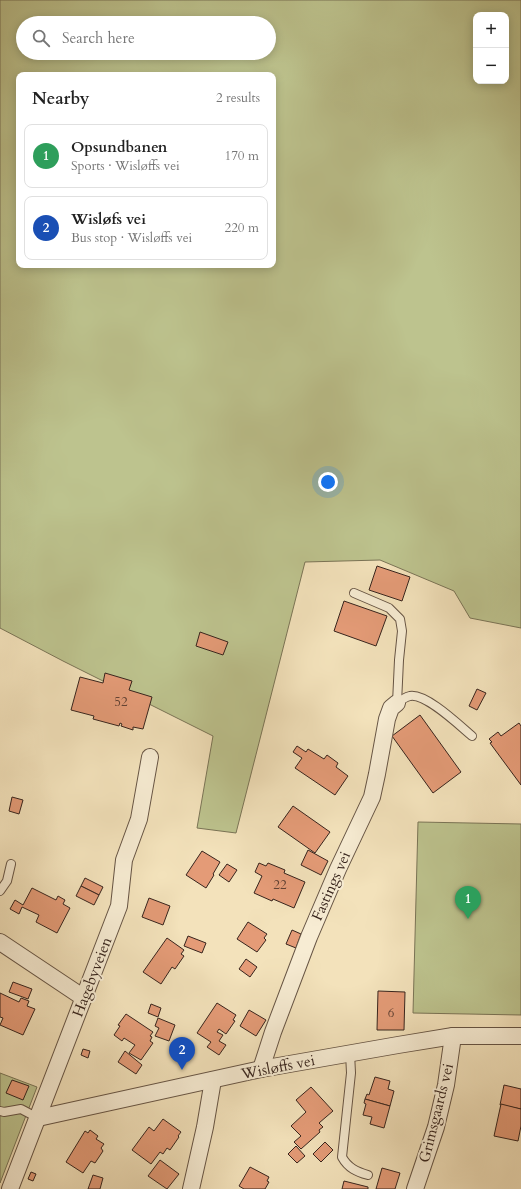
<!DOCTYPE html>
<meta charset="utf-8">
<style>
:root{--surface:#fff;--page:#f6f6f6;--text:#222;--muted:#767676;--line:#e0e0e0;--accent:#8f2418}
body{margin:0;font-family:Cardo,serif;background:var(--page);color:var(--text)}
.controls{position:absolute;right:12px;top:12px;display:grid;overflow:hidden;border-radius:8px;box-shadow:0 2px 10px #0003}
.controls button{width:36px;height:36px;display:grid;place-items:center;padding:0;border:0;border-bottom:1px solid var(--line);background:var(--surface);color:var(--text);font:20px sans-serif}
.you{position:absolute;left:328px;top:482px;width:14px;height:14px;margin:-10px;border:3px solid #fff;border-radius:50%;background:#1a73e8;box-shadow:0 0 0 6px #1a73e833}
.badge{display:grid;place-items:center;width:26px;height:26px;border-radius:50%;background:var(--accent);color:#fff;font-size:13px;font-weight:700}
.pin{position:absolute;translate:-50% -33px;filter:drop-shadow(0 1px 2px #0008)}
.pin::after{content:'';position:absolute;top:21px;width:14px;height:12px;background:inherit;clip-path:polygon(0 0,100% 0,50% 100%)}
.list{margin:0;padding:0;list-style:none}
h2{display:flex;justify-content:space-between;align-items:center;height:52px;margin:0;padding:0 16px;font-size:17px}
h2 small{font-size:13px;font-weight:400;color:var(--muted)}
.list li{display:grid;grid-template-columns:26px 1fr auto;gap:12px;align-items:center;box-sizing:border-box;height:64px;margin:0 8px 8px;padding:0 8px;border:1px solid var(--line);border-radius:8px}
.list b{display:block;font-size:15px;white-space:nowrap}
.list p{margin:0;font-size:13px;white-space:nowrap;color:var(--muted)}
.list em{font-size:13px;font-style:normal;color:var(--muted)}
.icon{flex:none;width:22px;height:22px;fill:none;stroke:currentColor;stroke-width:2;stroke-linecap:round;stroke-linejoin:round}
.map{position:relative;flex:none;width:521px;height:1189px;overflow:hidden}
.search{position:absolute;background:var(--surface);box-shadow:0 2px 10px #0003;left:16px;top:16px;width:260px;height:44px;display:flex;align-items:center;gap:10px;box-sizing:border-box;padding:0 14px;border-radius:22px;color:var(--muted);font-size:15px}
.panel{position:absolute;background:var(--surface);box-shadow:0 2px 10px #0003;left:16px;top:72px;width:260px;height:196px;border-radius:8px}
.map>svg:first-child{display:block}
.green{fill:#bdc38e;stroke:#7a7456;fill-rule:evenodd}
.building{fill:#e49b77;stroke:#37241d}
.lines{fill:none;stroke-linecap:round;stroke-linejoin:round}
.service-casing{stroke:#665444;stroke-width:10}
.minor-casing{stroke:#665444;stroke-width:18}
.service{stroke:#f7ecd3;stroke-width:8}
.minor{stroke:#f7ecd3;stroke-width:16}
.labels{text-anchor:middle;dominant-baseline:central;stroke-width:4;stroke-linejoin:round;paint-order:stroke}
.number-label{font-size:13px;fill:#624234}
.street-label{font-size:15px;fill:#37241d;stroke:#f7ecd3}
</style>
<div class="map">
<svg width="521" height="1189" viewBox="0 0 521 1189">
<rect width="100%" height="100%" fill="#f3e2bb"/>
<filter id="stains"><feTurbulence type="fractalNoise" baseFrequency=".005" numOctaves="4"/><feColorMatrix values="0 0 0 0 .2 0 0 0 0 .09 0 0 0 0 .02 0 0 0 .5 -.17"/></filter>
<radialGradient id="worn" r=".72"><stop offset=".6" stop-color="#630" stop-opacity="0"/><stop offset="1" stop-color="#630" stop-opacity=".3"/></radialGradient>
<g class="green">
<path d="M 0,0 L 521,0 L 521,628 L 470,618 L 454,591 L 380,560 L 305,562 L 236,833 L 197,828 L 213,736 L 63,661 L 0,628 ZM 476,15 L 506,15 L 506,81 L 476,81 ZM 23,23 L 269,23 L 269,53 L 23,53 ZM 19,75 L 273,75 L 273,265 L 19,265 Z"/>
<polygon points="418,822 521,824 521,1015 413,1013"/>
<polygon points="0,1073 37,1087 0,1183"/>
</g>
<g class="building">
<polygon points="377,566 410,577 402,601 369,590"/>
<polygon points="344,601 387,616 376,646 334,631"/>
<polygon points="200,632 228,642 223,655 196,646"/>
<polygon points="105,673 132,681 129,690 152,697 143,729 133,727 133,730 121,726 122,724 120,723 119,726 93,719 94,716 71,710 80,677 103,683"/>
<polygon points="477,689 486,693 477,710 469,706"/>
<polygon points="420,715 461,772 433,793 392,736"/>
<polygon points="519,723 521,726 521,785 490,743 492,742 489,739 498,732 501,736"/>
<polygon points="297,746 306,752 308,749 324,759 327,755 338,763 336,767 348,776 335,795 295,768 302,758 293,752"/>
<polygon points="12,797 23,800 19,814 9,811"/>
<polygon points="293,806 330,832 315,853 278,827"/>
<polygon points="308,850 328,861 321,875 301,865"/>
<polygon points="202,851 220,862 213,874 214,875 206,888 186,875"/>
<polygon points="259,863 266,866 268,863 285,870 284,873 305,882 294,908 273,899 272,901 254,893 262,876 255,872"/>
<polygon points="227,864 237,870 229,882 219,875"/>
<polygon points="85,878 103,887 99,895 81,886"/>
<polygon points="81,886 99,895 94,905 76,896"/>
<polygon points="32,888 56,900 58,896 65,900 63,904 70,908 57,933 36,922 39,915 22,907 19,914 10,909 15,900 23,905"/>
<polygon points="149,898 170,906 163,925 142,917"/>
<polygon points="248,922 267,934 264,938 266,940 257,952 237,939"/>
<polygon points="292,930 301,934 296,948 286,944"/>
<polygon points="188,936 206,943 202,953 184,946"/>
<polygon points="167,938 184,950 181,954 184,956 175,969 172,967 161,984 143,972"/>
<polygon points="246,959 257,967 250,977 239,969"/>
<polygon points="13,982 32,989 28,999 9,992"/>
<polygon points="378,991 405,992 404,1030 377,1030"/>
<polygon points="0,993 19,1002 21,998 29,1001 27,1006 35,1009 23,1035 0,1025 3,1018 0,1017"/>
<polygon points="217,1003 236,1015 233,1020 235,1021 226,1034 219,1029 217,1032 223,1035 219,1041 226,1045 219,1055 207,1047 211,1042 197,1033"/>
<polygon points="151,1004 161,1008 158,1017 148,1013"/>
<polygon points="249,1010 266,1020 256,1036 240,1026"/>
<polygon points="126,1014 153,1032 150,1036 152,1037 150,1041 153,1043 141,1060 129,1053 135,1045 124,1038 122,1041 114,1035 120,1026 118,1025"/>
<polygon points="158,1018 175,1025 169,1041 155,1036 159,1028 155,1026"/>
<polygon points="83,1049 90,1051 88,1058 81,1055"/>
<polygon points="125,1051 142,1065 136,1074 118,1062"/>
<polygon points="375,1077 390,1081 388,1089 394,1091 390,1106 365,1099 367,1094 369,1095"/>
<polygon points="12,1080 29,1086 23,1100 6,1093"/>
<polygon points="504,1085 521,1089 521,1109 500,1105"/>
<polygon points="311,1087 333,1111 319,1123 323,1127 319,1130 320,1132 301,1149 294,1142 301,1136 291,1126 306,1112 296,1100"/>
<polygon points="365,1099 390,1106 384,1128 370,1124 372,1117 363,1115 366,1104 364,1103"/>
<polygon points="501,1104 521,1109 521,1126 518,1141 494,1136"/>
<polygon points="163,1119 181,1132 178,1136 179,1137 170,1150 167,1148 163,1154 160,1152 151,1164 132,1150 149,1127 154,1131"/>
<polygon points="90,1130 98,1136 96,1139 104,1144 101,1148 103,1151 95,1163 91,1161 83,1173 66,1162 85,1131 88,1133"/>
<polygon points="325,1142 333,1150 321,1162 313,1154"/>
<polygon points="296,1146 305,1156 297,1163 288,1154"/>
<polygon points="160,1160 179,1174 167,1189 148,1176"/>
<polygon points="250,1167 269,1177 267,1181 269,1182 265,1189 244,1189 239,1186"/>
<polygon points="382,1168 400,1173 395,1189 376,1189"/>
<polygon points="31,1172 36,1174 33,1181 28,1179"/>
<polygon points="93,1175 103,1178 100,1189 88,1189"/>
<polygon points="344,1181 368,1187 368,1189 342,1189"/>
</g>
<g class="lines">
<defs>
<g id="service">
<polyline points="354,593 389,608 400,619 402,631 399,660 397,703"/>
<path d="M 397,703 C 401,700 406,697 410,696 C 426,693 460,726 472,736"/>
<polyline points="0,891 7,881 11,864"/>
<path d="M 350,1053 L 351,1073 L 342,1157 C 348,1168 357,1172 368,1175"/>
<polyline points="0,1111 4,1112 21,1109 38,1118"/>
</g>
<g id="minor">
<polyline points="0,942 84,998"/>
<polyline points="261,1069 273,1032 309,937 338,869 372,797 377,774 387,719 391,708 397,703"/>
<polyline points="38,1118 261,1069 398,1045 453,1036 521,1036"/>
<polyline points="10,1189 119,906 124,860 139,819 150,757"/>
<polyline points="191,1189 205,1127 213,1080"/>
<polyline points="415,1189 436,1127 446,1085 453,1036"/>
</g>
</defs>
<use href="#service" class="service-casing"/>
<use href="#minor" class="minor-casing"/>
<use href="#service" class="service"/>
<use href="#minor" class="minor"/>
</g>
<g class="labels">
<g class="number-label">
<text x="121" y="702">52</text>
<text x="280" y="885">22</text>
<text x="391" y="1013">6</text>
</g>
<g class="street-label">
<text transform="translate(331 886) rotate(-66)">Fastings vei</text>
<text transform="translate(92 977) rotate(-69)">Hagebyveien</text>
<text transform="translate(278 1067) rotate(-11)">Wisløffs vei</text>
<text transform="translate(436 1113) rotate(-76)">Grimsgaards vei</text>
</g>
</g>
<rect width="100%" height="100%" filter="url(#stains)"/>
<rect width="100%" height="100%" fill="url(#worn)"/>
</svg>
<div class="controls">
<button>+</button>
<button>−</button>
</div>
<div class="you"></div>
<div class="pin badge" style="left:468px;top:919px;background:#2e9e5b">1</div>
<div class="pin badge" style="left:182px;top:1070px;background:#1a4fb4">2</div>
<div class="search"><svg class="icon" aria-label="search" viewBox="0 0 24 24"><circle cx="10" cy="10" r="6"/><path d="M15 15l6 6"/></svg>Search here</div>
<section class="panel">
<h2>Nearby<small>2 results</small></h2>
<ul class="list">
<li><span class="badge" style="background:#2e9e5b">1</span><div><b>Opsundbanen</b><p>Sports · Wisløffs vei</p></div><em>170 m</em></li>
<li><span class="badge" style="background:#1a4fb4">2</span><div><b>Wisløfs vei</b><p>Bus stop · Wisløffs vei</p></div><em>220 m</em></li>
</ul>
</section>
</div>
